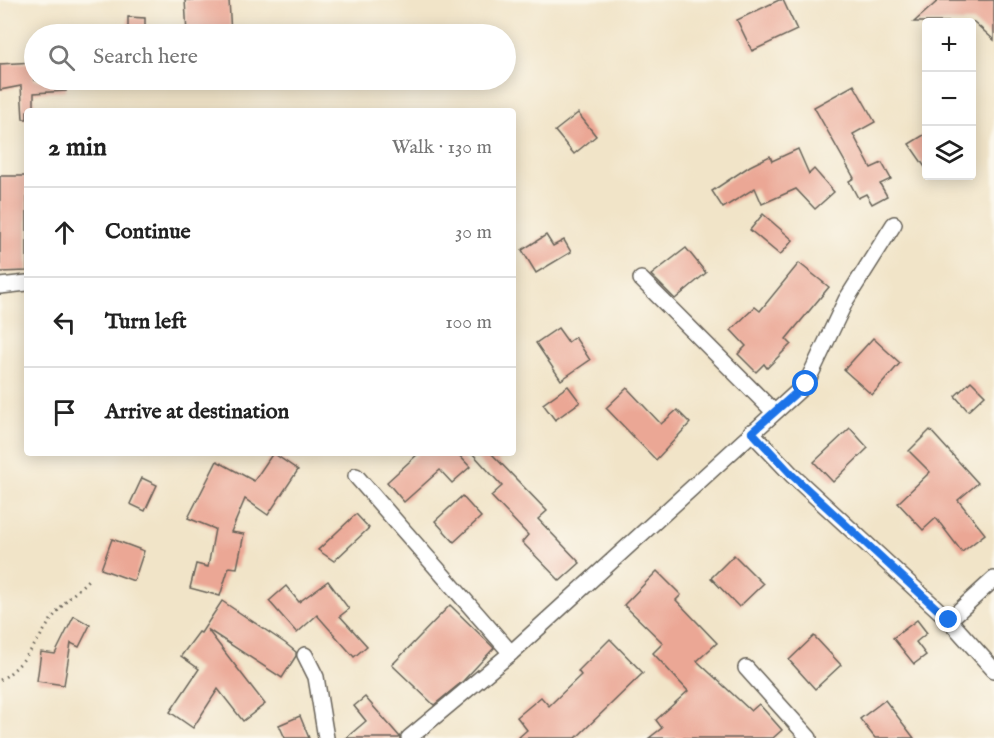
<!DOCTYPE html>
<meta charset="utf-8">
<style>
:root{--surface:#fff;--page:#f6f6f6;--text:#222;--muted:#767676;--line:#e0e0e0}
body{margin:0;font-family:"IM FELL English",serif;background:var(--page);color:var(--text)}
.controls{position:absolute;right:18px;top:18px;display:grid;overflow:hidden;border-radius:6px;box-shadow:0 3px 15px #0003}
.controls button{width:54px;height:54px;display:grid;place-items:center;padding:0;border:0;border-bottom:2px solid var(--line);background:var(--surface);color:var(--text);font:30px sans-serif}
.stop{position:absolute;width:18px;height:18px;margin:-14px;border:4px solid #1a73e8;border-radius:50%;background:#fff}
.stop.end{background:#1a73e8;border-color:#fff;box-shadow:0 2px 6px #0008}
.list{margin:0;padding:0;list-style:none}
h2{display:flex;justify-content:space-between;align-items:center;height:78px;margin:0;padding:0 24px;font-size:26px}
h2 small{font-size:20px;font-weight:400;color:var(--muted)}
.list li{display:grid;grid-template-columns:39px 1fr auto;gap:18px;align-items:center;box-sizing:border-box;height:90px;padding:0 24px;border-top:2px solid var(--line)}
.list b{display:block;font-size:22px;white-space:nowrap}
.list em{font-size:20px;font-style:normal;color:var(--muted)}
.icon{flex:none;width:33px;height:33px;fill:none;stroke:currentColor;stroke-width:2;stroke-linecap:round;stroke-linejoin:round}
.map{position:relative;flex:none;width:994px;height:738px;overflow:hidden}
.search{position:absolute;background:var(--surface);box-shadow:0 3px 15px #0003;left:24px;top:24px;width:492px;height:66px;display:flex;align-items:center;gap:15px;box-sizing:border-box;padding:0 21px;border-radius:33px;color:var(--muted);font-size:22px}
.panel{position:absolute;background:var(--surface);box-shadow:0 3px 15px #0003;left:24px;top:108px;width:492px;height:348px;border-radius:6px}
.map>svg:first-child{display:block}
.building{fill:#eba795}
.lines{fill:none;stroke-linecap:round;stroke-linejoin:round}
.street-casing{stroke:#676258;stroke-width:18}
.path{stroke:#676258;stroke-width:3;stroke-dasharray:1.5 4.5;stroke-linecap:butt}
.street{stroke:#fff;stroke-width:15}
.route{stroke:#1a73e8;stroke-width:8}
</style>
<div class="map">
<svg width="994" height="738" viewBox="0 0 994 738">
<rect width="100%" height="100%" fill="#fbf7ec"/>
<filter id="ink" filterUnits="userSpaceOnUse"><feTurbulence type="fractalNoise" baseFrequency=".0167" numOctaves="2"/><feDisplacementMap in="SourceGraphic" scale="12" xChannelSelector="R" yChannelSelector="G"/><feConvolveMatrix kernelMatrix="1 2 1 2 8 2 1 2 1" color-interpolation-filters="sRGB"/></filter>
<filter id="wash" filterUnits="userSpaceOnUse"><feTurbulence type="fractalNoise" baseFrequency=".008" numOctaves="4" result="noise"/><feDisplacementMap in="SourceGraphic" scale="24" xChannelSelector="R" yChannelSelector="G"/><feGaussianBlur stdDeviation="1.35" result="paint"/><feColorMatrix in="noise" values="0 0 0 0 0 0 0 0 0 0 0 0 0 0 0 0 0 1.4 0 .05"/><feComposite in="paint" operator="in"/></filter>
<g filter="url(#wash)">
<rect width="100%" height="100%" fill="#f1e4c8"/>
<g id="blocks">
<g class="building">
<polygon points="185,0 229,0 231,34 187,34"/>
<polygon points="779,0 783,0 797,30 752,51 737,20"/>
<polygon points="939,0 994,0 994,40 974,22 914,22"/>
<polygon points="128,17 145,18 145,34 128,34"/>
<polygon points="34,62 34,80 66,80 66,91 34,93 34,111 27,111 27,119 23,119 21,86 0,90 0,64"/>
<polygon points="854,85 875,122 853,134 871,168 882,163 891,179 880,184 887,196 872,204 866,194 858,198 849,181 854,178 814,107"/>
<polygon points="578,113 596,136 574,154 555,131"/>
<polygon points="927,133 927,170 909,144"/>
<polygon points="798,149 809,174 814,169 834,192 815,209 796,189 762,204 755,188 723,208 712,191 750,166 770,156 772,161"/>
<polygon points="0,176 27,176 27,271 0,272"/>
<polygon points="763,214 793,240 780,255 750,230"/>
<polygon points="546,235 553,246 564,240 571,252 536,273 522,250"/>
<polygon points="686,248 706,273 675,299 651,275"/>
<polygon points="799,263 829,287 786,339 791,344 767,368 764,364 756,372 738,354 746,346 731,330 755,307 760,311"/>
<polygon points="558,328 568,342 575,337 590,360 561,380 536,343"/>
<polygon points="873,338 900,363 872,395 844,370"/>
<polygon points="971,381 985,395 968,411 955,396"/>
<polygon points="568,386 580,402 555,420 543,404"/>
<polygon points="627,388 661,424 677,410 690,423 656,460 606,408"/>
<polygon points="850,428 868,448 833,482 814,462"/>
<polygon points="930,430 978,483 958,500 985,534 962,552 936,518 923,530 898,503 930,472 909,451"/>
<polygon points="273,453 298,470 268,515 245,499 231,532 244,534 237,568 229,567 220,596 190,588 196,564 208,567 215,529 188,518 217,461 254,481"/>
<polygon points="419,453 457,453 470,467 452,483 440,470 404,502 387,482"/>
<polygon points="472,453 491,453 547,511 538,519 580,563 560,581 522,542 528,535 491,496 502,486"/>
<polygon points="142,478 157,485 145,511 130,504"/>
<polygon points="462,496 481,517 454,542 435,521"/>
<polygon points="356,514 369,528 334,561 318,550"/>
<polygon points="112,539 144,551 134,581 101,569"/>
<polygon points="734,555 763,584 739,607 711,578"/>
<polygon points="657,571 681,595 676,600 717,643 697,661 751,711 759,704 782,730 773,738 649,738 662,728 656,720 688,691 653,653 663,643 624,605"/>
<polygon points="328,581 349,609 340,616 367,646 354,657 317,615 297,633 269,601 286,586 299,602"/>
<polygon points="222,601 285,643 296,652 296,656 282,678 207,629 265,704 243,721 218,689 193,728 170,712 199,669 181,656 199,632 201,633"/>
<polygon points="450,605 494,648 463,681 434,705 392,665"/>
<polygon points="74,616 90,625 79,647 71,643 64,685 37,681 41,652 55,654"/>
<polygon points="917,620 927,633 916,642 926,655 914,664 893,638"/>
<polygon points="814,636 841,665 815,689 789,660"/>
<polygon points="610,639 643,673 576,738 518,738 527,730 517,717 541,697 549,706 581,675 578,671"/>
<polygon points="365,697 400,737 399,738 346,738 366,721 354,706"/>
<polygon points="885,700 914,738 875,738 860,719"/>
<polygon points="300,716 309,738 285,738 279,725"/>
</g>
</g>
</g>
<g filter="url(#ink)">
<use href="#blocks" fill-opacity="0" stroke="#676258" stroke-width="1.5"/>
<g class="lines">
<defs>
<g id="street">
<polyline points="641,279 774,412"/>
<polyline points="0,286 27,283"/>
<polyline points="751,432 793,476 949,620 994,670"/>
<polyline points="356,476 511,653"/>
<polyline points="949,620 994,579"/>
<polyline points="305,655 316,677 326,738"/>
<polyline points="746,668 809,738"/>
<polyline points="409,738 511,653 806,384 846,300 894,224"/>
</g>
</defs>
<use href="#street" class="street-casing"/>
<path class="path" d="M 0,680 C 24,666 38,639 53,617 C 63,603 76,592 88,580"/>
<use href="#street" class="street"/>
</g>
</g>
<g class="lines" filter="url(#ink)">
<polyline class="route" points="806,384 752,432 793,476 949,620"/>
</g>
</svg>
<div class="controls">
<button>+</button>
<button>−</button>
<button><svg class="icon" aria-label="layers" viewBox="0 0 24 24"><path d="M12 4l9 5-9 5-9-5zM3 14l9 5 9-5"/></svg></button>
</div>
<div class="stop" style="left:806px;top:384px"></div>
<div class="stop end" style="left:949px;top:620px"></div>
<div class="search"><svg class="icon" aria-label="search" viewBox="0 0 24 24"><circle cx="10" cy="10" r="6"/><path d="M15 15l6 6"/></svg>Search here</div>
<section class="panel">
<h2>2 min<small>Walk · 130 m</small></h2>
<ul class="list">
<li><svg class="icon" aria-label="ahead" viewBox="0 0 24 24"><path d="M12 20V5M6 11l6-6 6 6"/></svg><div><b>Continue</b></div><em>30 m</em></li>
<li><svg class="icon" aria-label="left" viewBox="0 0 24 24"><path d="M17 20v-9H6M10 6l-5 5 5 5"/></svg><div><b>Turn left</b></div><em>100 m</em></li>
<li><svg class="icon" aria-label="arrive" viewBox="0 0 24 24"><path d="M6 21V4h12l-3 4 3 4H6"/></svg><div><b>Arrive at destination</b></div></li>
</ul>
</section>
</div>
